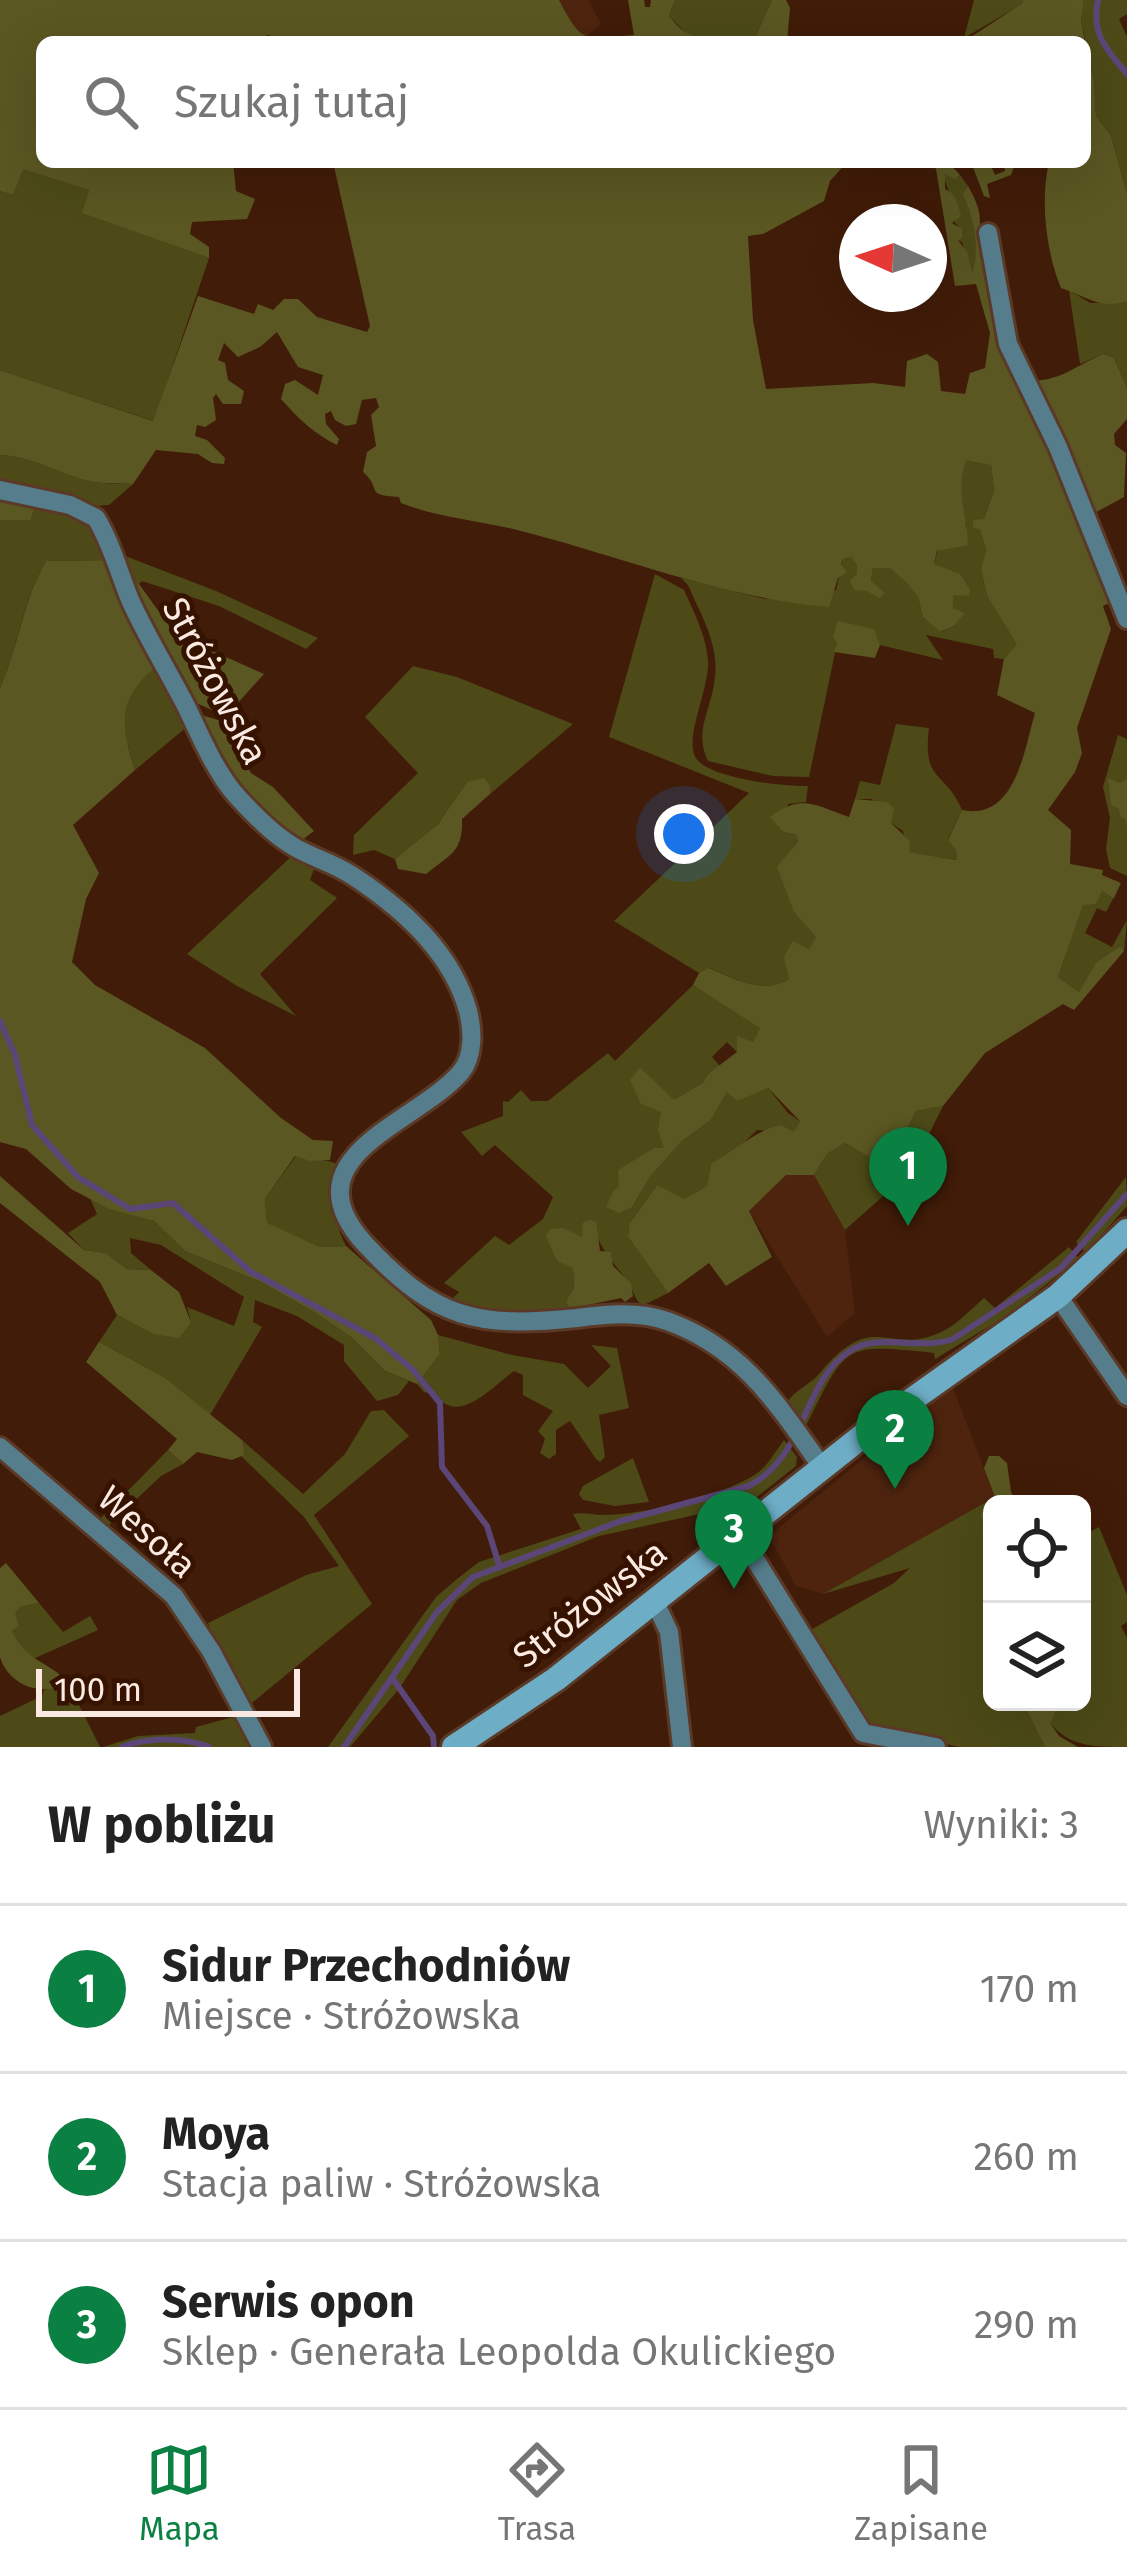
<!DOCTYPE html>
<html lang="pl">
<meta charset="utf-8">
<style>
:root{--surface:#fff;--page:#f6f6f6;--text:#222;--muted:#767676;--line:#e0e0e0;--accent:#0b8043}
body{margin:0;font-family:"Fira Sans",sans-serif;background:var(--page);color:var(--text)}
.controls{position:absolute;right:36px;bottom:36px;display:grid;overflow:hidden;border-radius:18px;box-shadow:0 12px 48px #0002}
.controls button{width:108px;height:108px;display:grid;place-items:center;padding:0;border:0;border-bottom:3px solid var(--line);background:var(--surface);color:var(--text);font:60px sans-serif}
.compass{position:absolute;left:839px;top:204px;width:108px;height:108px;border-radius:50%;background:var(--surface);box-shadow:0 12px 48px #0002;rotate:273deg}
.scale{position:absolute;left:36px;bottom:30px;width:264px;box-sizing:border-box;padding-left:12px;border:6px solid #fbeae2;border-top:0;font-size:33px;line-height:42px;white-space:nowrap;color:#fbeae2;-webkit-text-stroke:9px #361201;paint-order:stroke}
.you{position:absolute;left:684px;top:834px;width:42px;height:42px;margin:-30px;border:9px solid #fff;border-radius:50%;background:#1a73e8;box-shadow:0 0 0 18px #1a73e833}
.badge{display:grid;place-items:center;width:78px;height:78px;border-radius:50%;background:var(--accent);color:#fff;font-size:39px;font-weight:700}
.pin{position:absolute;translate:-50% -99px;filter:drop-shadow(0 3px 6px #0008)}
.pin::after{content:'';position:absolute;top:63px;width:42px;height:36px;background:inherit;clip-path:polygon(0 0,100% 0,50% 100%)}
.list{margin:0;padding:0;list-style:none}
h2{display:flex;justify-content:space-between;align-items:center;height:156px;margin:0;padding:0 48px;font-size:51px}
h2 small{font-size:39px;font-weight:400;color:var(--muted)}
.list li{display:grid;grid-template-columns:78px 1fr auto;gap:36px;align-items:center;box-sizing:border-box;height:168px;padding:0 48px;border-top:3px solid var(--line)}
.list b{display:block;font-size:45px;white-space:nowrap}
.list p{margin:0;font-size:39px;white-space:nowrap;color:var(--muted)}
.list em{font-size:39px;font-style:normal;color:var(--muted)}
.icon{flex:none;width:66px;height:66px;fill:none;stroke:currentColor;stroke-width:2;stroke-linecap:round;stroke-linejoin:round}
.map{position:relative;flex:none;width:1127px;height:1747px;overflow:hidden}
.search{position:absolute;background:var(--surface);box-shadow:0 12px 48px #0002;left:36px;right:36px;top:36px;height:132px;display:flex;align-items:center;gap:30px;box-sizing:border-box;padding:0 42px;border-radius:18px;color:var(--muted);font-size:45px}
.sheet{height:660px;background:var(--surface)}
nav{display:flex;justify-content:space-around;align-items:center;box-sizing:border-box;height:168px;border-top:3px solid var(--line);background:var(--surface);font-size:33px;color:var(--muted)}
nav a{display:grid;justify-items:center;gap:6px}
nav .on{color:var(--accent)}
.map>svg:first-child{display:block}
.built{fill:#4e240e}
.green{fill:#4d4a18}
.forest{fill:#5b5722}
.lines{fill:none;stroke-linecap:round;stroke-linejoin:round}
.stream{stroke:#5c4678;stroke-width:6}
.street-casing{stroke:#5b3927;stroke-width:24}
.secondary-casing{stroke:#5b3927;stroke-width:30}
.street{stroke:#567d8c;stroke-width:18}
.secondary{stroke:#6eadc6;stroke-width:24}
.labels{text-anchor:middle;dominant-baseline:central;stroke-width:10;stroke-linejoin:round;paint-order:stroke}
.street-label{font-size:36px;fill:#fbeae2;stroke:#361201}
</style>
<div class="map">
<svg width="1127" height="1747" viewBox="0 0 1127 1747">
<rect width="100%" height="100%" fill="#411c08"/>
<g class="built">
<polygon points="559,0 588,0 601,24 585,37 577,34"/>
<polygon points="801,1173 814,1175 845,1230 855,1313 827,1337 749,1211 786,1175"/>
<polygon points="952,1386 995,1497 823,1594 796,1586 769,1536"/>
</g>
<g class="green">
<polygon points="675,0 772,0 753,42 691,38 669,16"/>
<polygon points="974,0 1023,0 1024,3 964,38"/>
<polygon points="1084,0 1127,0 1127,14 1119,19 1127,37 1127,194 1111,136 1096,116 1094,82 1081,20"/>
<polygon points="22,168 89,190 83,213 209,258 154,421 0,370 0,191 13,195"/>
<path d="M 944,173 L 955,180 L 960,175 L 968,186 L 962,194 C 974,214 981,252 972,275 L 962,242 L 956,239 L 958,226 L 952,219 L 960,216 C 957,200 945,191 944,173 Z"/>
<polygon points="1069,290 1090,303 1127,301 1127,388 1114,358 1103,354 1080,364"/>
<path d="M 0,455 C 33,456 61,476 94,482 C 107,484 120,483 133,484 L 109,505 L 95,506 L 0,487 Z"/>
<path d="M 966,459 L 991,464 L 994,491 L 980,530 L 986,550 L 981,569 L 987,596 L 1018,644 L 1004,659 L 994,658 L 993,649 L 926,635 L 943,660 L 880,645 L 873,629 L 837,643 L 809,777 L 773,776 L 708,761 C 693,729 712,710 715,677 C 719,644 701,615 688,585 L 681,578 L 765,599 L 836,590 L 843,559 L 851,557 L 857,566 L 857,574 L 871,581 L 873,568 L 890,568 L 907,582 L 918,597 L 923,617 L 941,632 L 954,626 L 964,613 L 953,608 L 953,594 L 934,564 L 938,550 L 967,526 C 958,500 958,485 966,459 Z"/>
<path d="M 36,503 L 97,522 L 112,560 L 46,561 C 22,600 19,646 0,688 L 0,520 L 31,520 Z"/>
<polygon points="120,554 216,591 318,638 306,649 219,606 142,581 139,584 127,576"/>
<path d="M 655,574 L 684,590 C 694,612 707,638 708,662 C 709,688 687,732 694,754 C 700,778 786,787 808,786 L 806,802 L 788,804 L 782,832 L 796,835 L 798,842 L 792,852 L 794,912 L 817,936 L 809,949 L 794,942 L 789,979 C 762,995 736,979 710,968 L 699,973 L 614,921 L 749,793 L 609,737 Z"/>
<path d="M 159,665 L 188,726 L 135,770 C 120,724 116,697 159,665 Z"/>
<polygon points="413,666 457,677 573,724 490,794 491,787 467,782 438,824 395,859 374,850 353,855 354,835 418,773 365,717"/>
<path d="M 896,724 L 929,728 C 922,783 945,770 962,810 L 948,839 L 956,850 L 958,860 L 908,852 L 903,831 L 891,823 L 872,799 L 855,799 L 860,781 L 880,785 Z"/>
<polygon points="1118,735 1127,739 1127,876 1110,868 1106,849 1110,818 1103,787"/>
<polygon points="293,855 314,869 310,880 337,898 260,974 296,1016 237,986 187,954"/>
<path d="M 1102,891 L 1114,897 L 1106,912 L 1097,908 L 1085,933 L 1112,947 L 1127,920 L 1124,952 L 1120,946 C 1101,958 1092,973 1079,992 L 1058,977 L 1083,904 Z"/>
<path d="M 693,985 L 761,1027 L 753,1042 L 737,1052 L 727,1042 L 712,1057 L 720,1066 L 708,1074 L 704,1083 L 674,1101 L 641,1068 L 651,1105 L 662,1112 L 664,1148 L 654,1148 L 627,1168 L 632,1207 L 650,1177 L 682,1141 L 711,1120 L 727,1092 L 768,1088 L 788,1113 L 800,1121 L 794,1133 L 757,1130 L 734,1152 L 711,1163 L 707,1186 L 683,1200 L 657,1185 L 629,1224 L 628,1237 L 668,1293 L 642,1306 C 634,1298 633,1289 627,1280 C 608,1256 600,1248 590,1219 L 583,1222 L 583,1237 L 572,1235 L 554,1250 L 557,1261 L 573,1267 L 574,1289 L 566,1301 L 569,1309 C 519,1309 501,1318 451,1300 L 459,1292 L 444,1283 L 495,1236 L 509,1245 L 543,1219 L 553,1197 L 495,1145 L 482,1156 L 461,1132 L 503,1116 L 503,1101 L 508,1102 L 521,1090 L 531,1101 L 548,1101 L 608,1053 L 615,1061 Z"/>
<polygon points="943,1106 910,1172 845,1230 814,1175 827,1154 845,1143 869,1157 895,1151 916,1111"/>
<path d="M 296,1156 C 311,1162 323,1157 337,1164 C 329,1195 332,1217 346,1246 L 320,1247 L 267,1224 L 265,1199 Z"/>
<polygon points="1126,1177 1127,1206 1086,1253 1076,1242"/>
<polygon points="90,1198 109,1208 154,1221 185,1251 261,1282 314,1312 351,1337 385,1371 409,1381 398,1395 377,1401 344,1361 344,1345 297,1316 255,1300 253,1322 262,1327 210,1415 164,1377 99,1342 117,1315 153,1334 191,1322 187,1307 234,1326 244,1297 161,1245 130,1238 131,1253 151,1270 127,1269 106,1253 84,1250 68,1233 97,1214"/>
<path d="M 1069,1247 L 1079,1259 L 1003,1318 L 935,1359 L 934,1353 C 840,1343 847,1345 805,1428 L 786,1404 C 794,1390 811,1384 820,1373 C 874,1308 886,1356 939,1333 C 956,1326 971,1309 984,1298 L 995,1308 Z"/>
<path d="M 438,1335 L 512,1355 L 564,1364 L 588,1388 L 611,1366 L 591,1345 L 617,1348 L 629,1408 L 599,1415 L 605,1457 L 600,1462 L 596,1459 L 570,1421 L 556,1430 L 556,1454 L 549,1459 L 540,1453 L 545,1439 L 538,1431 L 553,1411 L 523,1395 L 523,1375 L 514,1371 C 492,1387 458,1427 435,1394 L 424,1392 L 417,1384 L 440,1354 Z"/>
<polygon points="384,1410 409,1436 314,1515 372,1604 247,1707 233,1681 235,1673 231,1664 223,1661 208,1623 306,1575 339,1566 304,1517 241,1456 242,1440 303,1494 345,1454 371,1411"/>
<path d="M 784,1440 L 797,1457 L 796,1466 L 757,1497 L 736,1506 L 599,1536 L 481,1583 L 457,1600 L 399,1689 L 350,1747 L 328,1747 L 436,1597 L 457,1579 L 479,1562 L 581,1529 L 573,1514 C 584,1512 592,1515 602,1515 C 643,1515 717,1497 753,1476 C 766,1469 775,1452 784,1440 Z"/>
<polygon points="168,1450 183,1464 161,1476 107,1527 99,1520"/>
<polygon points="633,1458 649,1502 615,1506 583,1500 579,1494 583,1486"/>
<polygon points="995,1497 980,1514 992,1547 992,1702 1028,1702 1028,1713 1045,1747 959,1747 867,1726 807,1632 894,1583 910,1568 823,1594"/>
<path d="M 1099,1527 L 1127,1595 L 1127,1622 L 1121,1626 L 1127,1638 L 1127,1747 C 1095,1747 1069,1747 1049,1722 L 1060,1702 L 1082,1702 L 1082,1536 Z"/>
<polygon points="39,1603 63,1632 90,1616 98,1630 33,1659 20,1650 12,1631 19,1626 14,1613 20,1607"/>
<polygon points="62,1686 76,1699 100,1747 0,1747 0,1716 42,1696 44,1690"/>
<polygon points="233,1717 250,1747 103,1747 138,1736 195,1733 196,1727"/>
</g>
<g class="forest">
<path d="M 0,0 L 559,0 C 583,46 584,39 634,35 L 628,0 L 644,0 L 645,7 L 650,7 L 651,0 L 675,0 L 669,16 C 685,36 694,38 720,41 L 293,42 L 268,35 L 253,42 L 42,42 L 42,162 L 233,162 L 236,191 L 255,199 L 247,219 L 192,222 L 190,234 L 209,247 L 209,258 L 82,213 L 89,190 L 23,169 L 13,195 L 0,191 Z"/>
<polygon points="772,0 786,0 790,8 787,42 753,42"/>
<polygon points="1023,0 1084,0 1081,20 1085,42 963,42 1023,3"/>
<path d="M 1085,42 L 1094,81 L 1096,116 L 1111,136 L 1127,194 L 1127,301 C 1101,310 1085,296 1061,288 C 1046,252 1040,201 1049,162 L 1085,162 Z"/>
<path d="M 333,162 L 847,162 L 830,181 L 824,201 L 763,234 L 748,236 L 753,320 L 766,389 L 873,383 L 905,387 L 907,361 L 927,354 L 938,362 L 941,391 L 965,394 L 970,373 L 985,368 L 990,333 L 976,284 L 955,286 L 936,169 L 930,162 L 948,162 L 960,175 L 955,180 L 945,174 L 945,189 C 955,192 959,207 961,216 L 952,223 L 962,229 L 962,238 L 958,240 L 967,252 L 972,273 C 981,252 973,213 962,194 L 968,186 C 987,219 976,220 982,250 C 990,292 995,342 1014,381 C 1061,383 1065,371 1103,354 L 1114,358 L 1127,388 L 1127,419 L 1114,434 L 1115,445 L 1126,453 L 1124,497 L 1080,521 L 1111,602 L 1103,606 L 1111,629 L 1077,728 L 1082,753 L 1075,772 L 1048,810 L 1071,830 L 1070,864 L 1103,870 L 1102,875 L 1121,883 L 1114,898 L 1102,891 L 1096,904 L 1083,905 L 1058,977 L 1079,992 L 1096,963 L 1120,946 L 1124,951 L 1074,1010 L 1063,1004 L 985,1053 L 943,1106 L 916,1111 L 895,1151 L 869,1157 L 845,1143 L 827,1154 L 814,1175 L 786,1175 L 749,1211 L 772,1257 L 726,1286 L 709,1263 L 668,1293 L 628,1237 L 629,1224 L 657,1185 L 684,1199 L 707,1186 L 711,1163 C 737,1150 753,1131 781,1125 L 794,1132 L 800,1121 L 768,1088 L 737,1101 L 727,1092 L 711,1120 L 682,1141 L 650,1177 L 632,1207 L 619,1213 L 606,1207 L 614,1190 L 619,1187 L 618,1170 L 654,1148 L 664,1148 L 658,1130 L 661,1112 L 641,1104 L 630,1080 L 640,1067 L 674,1100 L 703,1083 L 708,1074 L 737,1052 L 737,1036 L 753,1042 L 760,1028 L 693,985 L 699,973 L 709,968 C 736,979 762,995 789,979 L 784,957 L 793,941 L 809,949 L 816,937 L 794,912 L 777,867 L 798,842 L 796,835 L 783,832 L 770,817 C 801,793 815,805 849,817 L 855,799 L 887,802 L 894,808 L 891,823 L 910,841 L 909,852 L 957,860 L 956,850 L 948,840 L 962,810 C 1015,821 1024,751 1035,713 L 997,695 L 1004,659 L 1017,644 L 987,596 L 981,569 L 986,550 L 980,530 L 973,527 L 973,520 L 984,519 L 994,491 L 991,465 L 966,460 C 955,496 967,510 968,545 L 937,551 L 934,564 L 960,574 L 970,590 L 969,596 L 953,595 L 953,608 L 965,613 L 954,626 L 940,632 L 923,617 L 918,597 L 907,583 L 890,568 L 873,568 L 871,581 L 885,593 L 879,598 L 867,591 L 854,590 L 850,581 L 857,574 L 857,566 L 851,557 L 843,559 L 841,564 L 847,572 L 838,578 L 829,607 C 721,598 621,556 517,530 C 477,520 439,518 401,503 L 399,497 C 363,495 383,489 363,472 L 367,452 L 376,446 L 371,415 L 379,407 L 376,398 L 362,400 L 356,424 L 346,426 L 335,420 L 331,411 L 325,414 L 326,424 L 339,439 L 337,445 C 313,433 299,419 281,399 L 285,384 L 295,380 L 318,395 L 323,375 L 298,367 L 277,332 L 260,347 L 238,357 L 224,343 L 218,360 L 225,363 L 228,380 L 244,391 L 241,404 L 223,404 L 216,394 L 213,398 L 216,420 L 205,427 L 197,425 L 195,436 L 207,440 L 225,458 L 224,464 L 212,463 L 198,454 L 156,450 L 133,484 C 120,483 107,484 94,482 C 61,476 33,456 0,455 L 0,370 L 153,421 L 198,296 L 254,314 L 258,304 L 273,310 L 284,299 L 298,299 L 317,317 L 367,332 L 370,326 Z"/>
<polygon points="971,162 989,162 995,175 1005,171 1004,162 1016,162 1011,175 987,184 990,198 984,196"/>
<polygon points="0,495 36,503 31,520 0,520"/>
<path d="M 112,560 L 159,665 C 117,697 120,724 135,770 L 73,825 L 99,873 L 86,899 L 72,962 L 95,985 L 205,1048 L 281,1118 L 313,1140 L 333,1141 L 330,1160 L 310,1161 L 295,1156 L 265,1199 L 267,1223 L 320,1247 L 346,1246 L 431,1320 L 438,1335 L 440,1354 L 417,1384 L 385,1371 L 351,1337 L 314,1312 L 261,1282 L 185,1251 L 154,1221 L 109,1209 L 71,1189 L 26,1149 L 0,1142 L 0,688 C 19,646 23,599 46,561 Z"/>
<polygon points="127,576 139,584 175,634 264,674 226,716 187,699"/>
<polygon points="838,621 874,629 880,645 875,658 834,652 837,643 833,636"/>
<polygon points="195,713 221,721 251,773 273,787 314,831 298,843 235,787"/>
<path d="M 484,778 L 491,787 L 490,794 L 462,819 C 463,852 451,854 426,874 L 398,869 L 395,859 L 438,824 L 467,782 Z"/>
<polygon points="1108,778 1119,783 1127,779 1127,832 1126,820 1120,816 1119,809 1111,805"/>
<polygon points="0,1176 84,1250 106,1253 127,1269 151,1270 179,1292 191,1322 179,1338 153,1334 117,1315 100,1282 0,1203"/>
<polygon points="590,1219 596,1222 600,1251 611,1252 613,1266 631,1283 633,1296 625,1302 621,1298 569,1309 566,1301 574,1288 573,1268 557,1261 546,1236 550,1229 563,1228 582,1237 583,1222"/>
<polygon points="99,1342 164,1377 242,1440 244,1455 232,1460 197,1452 183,1464 168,1450 177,1439 86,1362"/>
<polygon points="989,1456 999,1456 1007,1463 1011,1492 1017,1504 992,1504 992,1547 980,1514 995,1497 984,1468"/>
<path d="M 6,1563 L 39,1603 L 20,1607 L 15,1613 L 19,1626 L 12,1631 C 26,1663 51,1661 73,1687 L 68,1692 L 62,1686 C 37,1696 8,1683 0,1657 C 0,1641 0,1587 0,1568 Z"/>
<polygon points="1028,1702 1060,1702 1050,1723 1059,1736 1078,1747 1045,1747 1028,1713"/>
</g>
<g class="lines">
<g class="stream">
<path d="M 1098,0 C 1091,34 1106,49 1127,74"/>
<polyline points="0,1021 15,1055 32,1125 78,1177 130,1209 173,1203 251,1272 375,1338 412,1369 440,1403 442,1467 487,1526 499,1565"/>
<polyline points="393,1679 433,1736 434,1747"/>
<path d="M 122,1747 C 147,1737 184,1737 209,1747"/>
<path d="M 344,1747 L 437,1612 L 473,1577 L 621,1521 L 749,1486 C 808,1454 802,1381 850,1351 C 878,1332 921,1351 953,1339 L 1061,1268 L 1127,1194"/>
</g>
<defs>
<g id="street">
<polyline points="988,233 1008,344 1058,447 1127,619"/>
<path d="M 0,490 L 70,505 L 96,518 C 112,544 119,574 131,602 C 147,637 168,671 186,706 C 200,735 214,769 235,794 C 252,813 273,835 296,848 C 314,858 335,864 353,876 C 402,908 452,952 468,1011 C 473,1030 474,1056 461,1072 C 417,1124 284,1156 366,1245 C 436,1320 478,1328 577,1318 C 606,1314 639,1311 667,1321 C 743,1348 778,1405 822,1467"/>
<polyline points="1058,1296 1127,1396"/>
<polyline points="0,1447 174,1596 211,1651 262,1747"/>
<polyline points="738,1532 863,1733 936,1747"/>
<polyline points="654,1600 669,1632 682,1747"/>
</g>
<polyline id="secondary" points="454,1747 556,1679 875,1426 1058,1296 1127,1231"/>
</defs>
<use href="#street" class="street-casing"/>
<use href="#secondary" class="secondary-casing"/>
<use href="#street" class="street"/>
<use href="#secondary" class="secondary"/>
</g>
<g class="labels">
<g class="street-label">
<text transform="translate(215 681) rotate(62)">Stróżowska</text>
<text transform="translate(147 1532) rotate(42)">Wesoła</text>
<text transform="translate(590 1604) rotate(-38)">Stróżowska</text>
</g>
</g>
</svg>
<div class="controls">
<button><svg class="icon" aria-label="locate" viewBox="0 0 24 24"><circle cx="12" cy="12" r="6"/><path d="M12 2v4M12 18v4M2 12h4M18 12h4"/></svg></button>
<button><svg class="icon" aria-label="layers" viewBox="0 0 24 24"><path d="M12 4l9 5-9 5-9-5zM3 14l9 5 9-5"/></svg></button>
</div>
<svg class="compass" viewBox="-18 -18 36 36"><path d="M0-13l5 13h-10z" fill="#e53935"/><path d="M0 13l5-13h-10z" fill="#767676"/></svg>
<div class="scale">100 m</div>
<div class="you"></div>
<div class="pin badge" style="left:908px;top:1226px">1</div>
<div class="pin badge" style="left:895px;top:1489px">2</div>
<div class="pin badge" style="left:734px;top:1589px">3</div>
<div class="search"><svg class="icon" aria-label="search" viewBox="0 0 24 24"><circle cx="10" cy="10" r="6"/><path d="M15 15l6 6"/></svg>Szukaj tutaj</div>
</div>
<section class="sheet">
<h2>W pobliżu<small>Wyniki: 3</small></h2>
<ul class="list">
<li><span class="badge">1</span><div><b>Sidur Przechodniów</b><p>Miejsce · Stróżowska</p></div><em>170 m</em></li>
<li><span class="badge">2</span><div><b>Moya</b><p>Stacja paliw · Stróżowska</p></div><em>260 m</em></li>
<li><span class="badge">3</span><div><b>Serwis opon</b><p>Sklep · Generała Leopolda Okulickiego</p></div><em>290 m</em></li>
</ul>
</section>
<nav>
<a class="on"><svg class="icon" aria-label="map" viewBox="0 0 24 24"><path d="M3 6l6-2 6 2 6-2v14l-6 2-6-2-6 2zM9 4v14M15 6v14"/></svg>Mapa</a>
<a><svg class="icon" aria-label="directions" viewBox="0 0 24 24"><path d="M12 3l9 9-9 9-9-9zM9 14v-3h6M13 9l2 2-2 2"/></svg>Trasa</a>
<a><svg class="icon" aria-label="saved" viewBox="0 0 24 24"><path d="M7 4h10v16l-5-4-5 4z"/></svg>Zapisane</a>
</nav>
